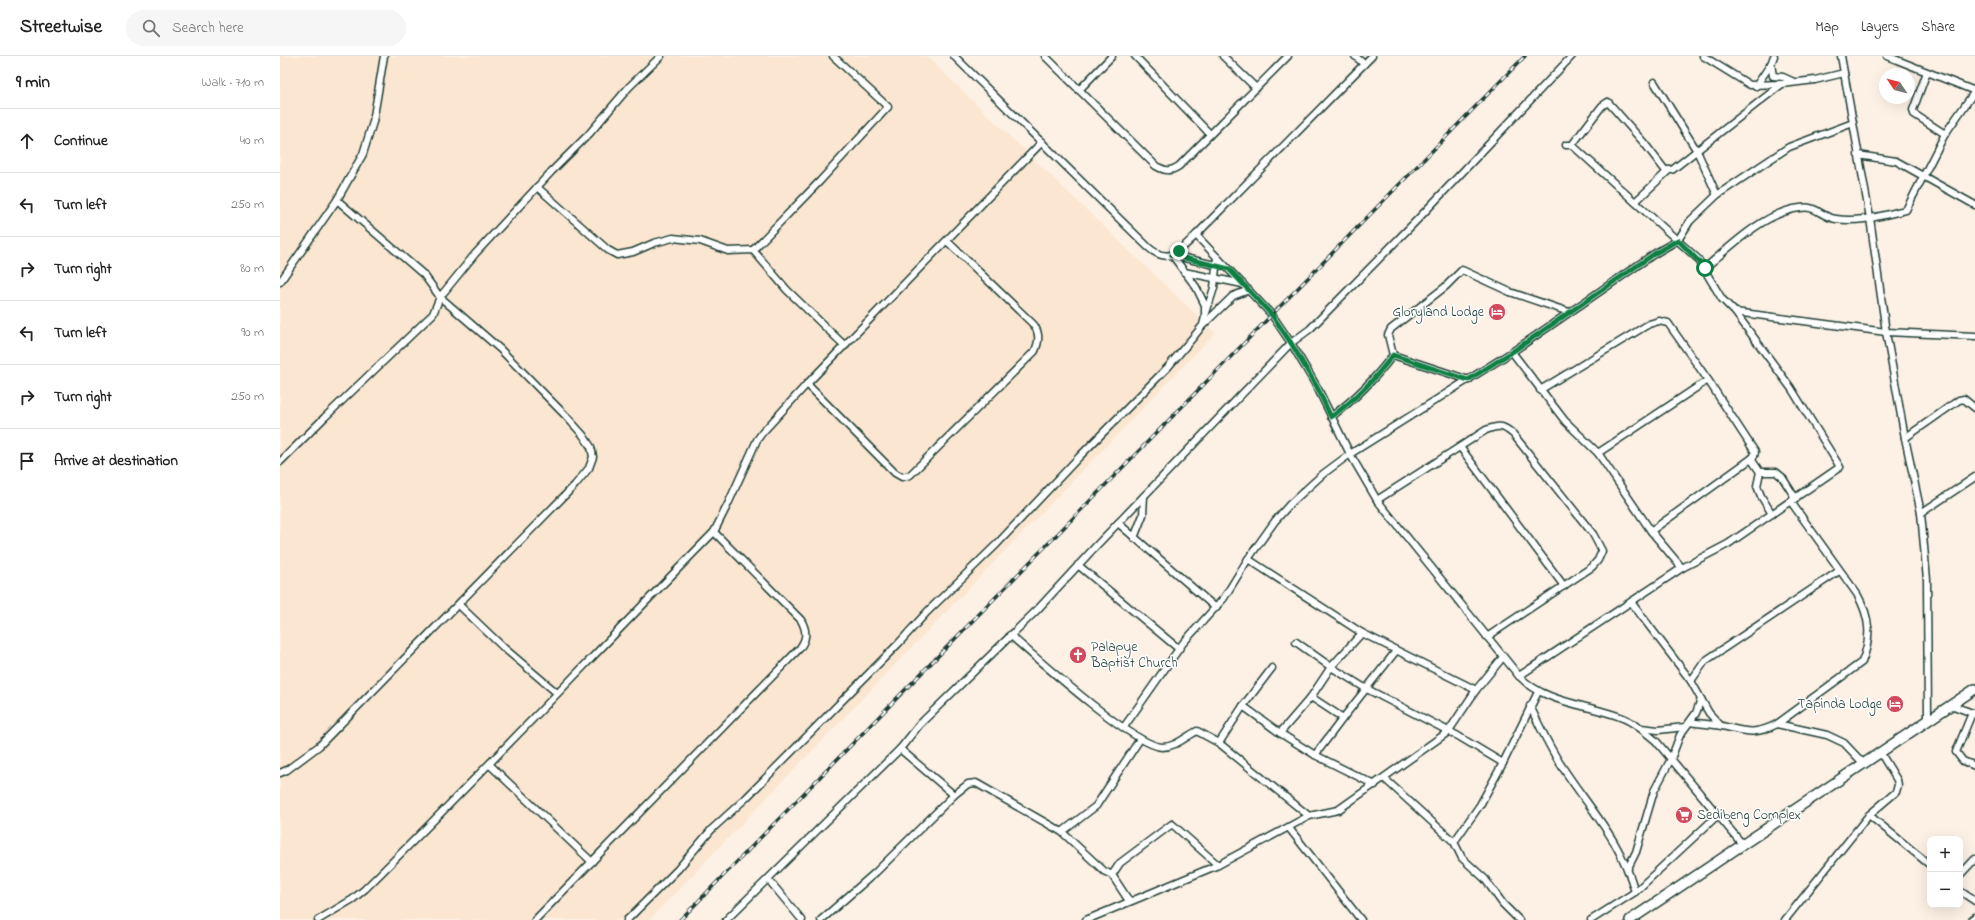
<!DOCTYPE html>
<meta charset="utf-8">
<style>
:root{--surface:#fff;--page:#f6f6f6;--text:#222;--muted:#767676;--line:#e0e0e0}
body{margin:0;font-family:"Indie Flower",sans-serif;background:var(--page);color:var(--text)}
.controls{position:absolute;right:12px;bottom:12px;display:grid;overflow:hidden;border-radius:8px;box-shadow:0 4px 16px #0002}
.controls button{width:36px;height:36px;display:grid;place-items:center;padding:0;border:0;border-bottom:1px solid var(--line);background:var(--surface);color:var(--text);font:20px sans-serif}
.compass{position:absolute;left:1599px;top:12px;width:36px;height:36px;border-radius:50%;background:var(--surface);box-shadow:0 4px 16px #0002;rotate:305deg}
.stop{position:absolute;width:12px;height:12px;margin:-9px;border:3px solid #0b8043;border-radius:50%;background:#fff}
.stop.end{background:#0b8043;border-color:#fff;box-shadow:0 1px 4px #0008}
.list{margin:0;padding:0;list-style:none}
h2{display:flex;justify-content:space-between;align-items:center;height:52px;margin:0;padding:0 16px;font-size:17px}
h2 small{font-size:13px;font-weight:400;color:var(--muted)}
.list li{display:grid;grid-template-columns:26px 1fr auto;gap:12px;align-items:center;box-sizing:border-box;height:64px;padding:0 16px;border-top:1px solid var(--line)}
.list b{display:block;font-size:15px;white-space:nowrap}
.list em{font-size:13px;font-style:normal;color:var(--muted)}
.icon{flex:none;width:22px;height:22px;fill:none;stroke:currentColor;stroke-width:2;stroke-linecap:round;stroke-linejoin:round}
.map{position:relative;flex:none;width:1695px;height:864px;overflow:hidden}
header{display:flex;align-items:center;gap:24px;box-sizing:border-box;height:56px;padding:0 20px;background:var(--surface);border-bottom:1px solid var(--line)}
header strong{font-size:19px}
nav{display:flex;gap:22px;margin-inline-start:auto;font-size:14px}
.search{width:280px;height:36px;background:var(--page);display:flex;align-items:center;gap:10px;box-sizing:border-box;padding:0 14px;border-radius:22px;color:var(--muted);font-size:15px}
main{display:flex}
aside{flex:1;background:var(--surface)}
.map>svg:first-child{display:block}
.built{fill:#fbe6d1}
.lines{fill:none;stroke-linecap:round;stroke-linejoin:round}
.street-casing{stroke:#1f3d34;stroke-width:9}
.secondary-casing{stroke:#1f3d34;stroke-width:12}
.street{stroke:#fff;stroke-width:6}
.secondary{stroke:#fff;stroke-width:9}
.rail-casing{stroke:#1f3d34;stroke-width:3.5}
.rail{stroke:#fff;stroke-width:2;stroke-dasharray:6;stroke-linecap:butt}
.route{stroke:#0b8043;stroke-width:5}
.labels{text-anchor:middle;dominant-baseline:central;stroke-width:3;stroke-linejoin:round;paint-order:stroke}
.poi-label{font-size:14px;fill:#1f3d34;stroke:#fff;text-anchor:end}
</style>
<header>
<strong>Streetwise</strong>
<div class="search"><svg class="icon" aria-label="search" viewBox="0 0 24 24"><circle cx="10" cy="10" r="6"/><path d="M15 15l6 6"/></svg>Search here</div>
<nav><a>Map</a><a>Layers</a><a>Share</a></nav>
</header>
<main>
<aside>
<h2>9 min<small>Walk · 710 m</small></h2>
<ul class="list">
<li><svg class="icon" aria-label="ahead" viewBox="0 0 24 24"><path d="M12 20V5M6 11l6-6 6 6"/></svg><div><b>Continue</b></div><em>40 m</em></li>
<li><svg class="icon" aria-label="left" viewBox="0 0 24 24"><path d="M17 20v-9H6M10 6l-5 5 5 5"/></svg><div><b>Turn left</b></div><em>250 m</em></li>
<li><svg class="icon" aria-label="right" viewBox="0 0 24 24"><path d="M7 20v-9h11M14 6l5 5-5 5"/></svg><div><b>Turn right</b></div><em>80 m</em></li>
<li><svg class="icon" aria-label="left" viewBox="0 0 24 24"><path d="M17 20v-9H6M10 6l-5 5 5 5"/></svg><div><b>Turn left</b></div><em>90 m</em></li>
<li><svg class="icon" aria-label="right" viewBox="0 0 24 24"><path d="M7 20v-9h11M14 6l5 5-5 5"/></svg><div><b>Turn right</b></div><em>250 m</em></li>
<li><svg class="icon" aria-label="arrive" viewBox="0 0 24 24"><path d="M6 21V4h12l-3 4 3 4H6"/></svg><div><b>Arrive at destination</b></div></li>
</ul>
</aside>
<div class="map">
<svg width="1695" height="864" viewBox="0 0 1695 864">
<rect width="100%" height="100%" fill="#fdf0e4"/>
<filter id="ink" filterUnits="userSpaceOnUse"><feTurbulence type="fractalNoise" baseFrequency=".025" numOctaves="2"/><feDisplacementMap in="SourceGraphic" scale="8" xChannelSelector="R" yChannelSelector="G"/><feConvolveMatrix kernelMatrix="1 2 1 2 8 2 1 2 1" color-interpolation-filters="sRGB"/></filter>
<g filter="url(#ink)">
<polygon class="built" points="0,0 646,0 935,277 369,864 0,864"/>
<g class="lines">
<defs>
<g id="street">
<path d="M 674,0 L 868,191 C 889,210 900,194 916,179 L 1092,0"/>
<path d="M 765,0 L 876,110 C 885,115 890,116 899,110 L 1008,0"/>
<polyline points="855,0 930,78"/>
<polyline points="943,0 976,32"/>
<polyline points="1075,0 1084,8"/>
<polyline points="1423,0 1470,29 1502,28"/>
<polyline points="1494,0 1491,8 1493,20 1503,21 1514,26"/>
<polyline points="1561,0 1590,162 1606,276 1625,382 1641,457 1647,524 1648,664"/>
<polyline points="1607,0 1695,35"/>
<polyline points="1647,16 1633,54 1634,58 1665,78"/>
<polyline points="1374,26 1417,95 1437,139"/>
<polyline points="1476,30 1491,8"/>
<polyline points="799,34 832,0"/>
<polyline points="1292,89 1322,50 1328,46 1365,88 1385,114 1392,114 1502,28 1535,24 1564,17"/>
<polyline points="1578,99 1616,105 1695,149"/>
<polyline points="257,131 328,194 337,199 353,196 374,187 393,182 420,185 448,195 473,194 507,234 565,290"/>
<polyline points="1355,146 1389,114"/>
<path d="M 916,179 L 992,259 L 1011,287 L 1037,331 L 1070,398 L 1097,444 L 1239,620 C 1266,648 1308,648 1343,662 C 1356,667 1366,677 1376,685 L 1463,789"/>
<polyline points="473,194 540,125 608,51 553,0"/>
<polyline points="892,199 939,210"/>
<path d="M 1425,212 C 1451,190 1485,156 1520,152 C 1537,149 1541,161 1556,163 C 1579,167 1603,159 1626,154 L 1665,78 L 1695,35"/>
<polyline points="904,216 963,228"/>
<polyline points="0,226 57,144 83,98 93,66 104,0"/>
<polyline points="1455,256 1606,276 1695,280"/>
<polyline points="926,257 934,232 937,201"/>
<polyline points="924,268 953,240 969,234"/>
<polyline points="1232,296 1285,365 1318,397 1371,475 1402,512"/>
<polyline points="1113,299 1189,324"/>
<path d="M 527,328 L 615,417 L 622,421 L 630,419 L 755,295 C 759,285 760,278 754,269 L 667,185"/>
<polyline points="1260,334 1369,268 1379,265 1388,267 1428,324 1475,396 1474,400 1471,403 1371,475"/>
<path d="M 1051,361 C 1077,341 1093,325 1113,299 L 1108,279 L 1111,273 L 1165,231 L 1182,214 L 1230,236 L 1289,256"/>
<polyline points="1625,382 1679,344 1684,343 1695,352"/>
<polyline points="1180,391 1284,530"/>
<polyline points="1318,397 1428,324"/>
<polyline points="1471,403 1480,416 1477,430 1481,440 1492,458"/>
<polyline points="0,406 45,361 153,258 160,241 195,198 272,115 309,78 349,31 381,0"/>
<polyline points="1480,416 1496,416 1502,421 1516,443"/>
<path d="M 1097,444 L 1206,374 C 1218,369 1223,369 1233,378 L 1313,478 L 1322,495 L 1318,504 L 1312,511 L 1207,581"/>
<polyline points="1641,457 1695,421"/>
<polyline points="838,467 936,552"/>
<polyline points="854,482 863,459 864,440"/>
<polyline points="968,503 1082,577 1196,634"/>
<polyline points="798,509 899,593"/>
<polyline points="179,549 224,592 277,637"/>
<path d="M 730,579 C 755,601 854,690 882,691 C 896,691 905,681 917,675 L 939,687 L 1029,760"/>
<polyline points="1016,586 1051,611 1085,632 1178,680 1223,707"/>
<polyline points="1239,620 1402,512 1448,488 1560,411 1511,332 1455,256 1442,243 1418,203 1292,89 1286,89"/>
<polyline points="1411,625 1425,605 1559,515"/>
<polyline points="1031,641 1063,662 1116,595"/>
<polyline points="1421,643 1429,657 1441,670"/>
<polyline points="1671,649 1695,658"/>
<polyline points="963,650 992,612"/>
<path d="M 1250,650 C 1260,671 1270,693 1283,712 C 1312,756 1340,783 1355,836"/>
<polyline points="1692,657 1676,696 1683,705 1695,710"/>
<path d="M 1410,666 C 1420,668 1431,668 1442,670 C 1465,675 1474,680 1497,668 L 1582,606 C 1592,581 1590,561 1577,538 L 1511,446"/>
<polyline points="1497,668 1547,679 1564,687 1583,707"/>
<polyline points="844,671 903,587 944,542 968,503 995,465 1010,448 1043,418 1070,398 1232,296 1374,198 1398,184 1410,165 1437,139 1509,91 1573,67"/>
<polyline points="1361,672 1378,674 1405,671"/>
<polyline points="1000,677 1035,699 1095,729"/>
<polyline points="939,687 963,650 1000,677 1031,641 1051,611 1082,577"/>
<polyline points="620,693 674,739"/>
<polyline points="1035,699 1063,662"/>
<polyline points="210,709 312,806"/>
<polyline points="0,717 7,714 39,690 295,429 309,412 313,401 311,391 303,379 285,359 220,293 160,241 144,219 57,144"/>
<polyline points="1105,723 1174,786 1182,802 1205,823 1223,848 1239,864"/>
<polyline points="1589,759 1650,809"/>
<polyline points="1009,772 1081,864"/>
<polyline points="782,776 816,750 860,683"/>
<polyline points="1174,786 1200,749 1223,707 1258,636"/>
<polyline points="1348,812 1356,796 1374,735 1391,703 1400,679 1416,657 1421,643 1411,625 1351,546"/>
<polyline points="832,819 840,807 892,768 938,809"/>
<polyline points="1680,819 1695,803"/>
<polyline points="488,823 522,864"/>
<polyline points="1680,835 1695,845"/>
<path d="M 38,864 L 73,843 L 85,833 C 204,716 317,595 434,476 L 448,448 L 477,384 L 482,377 L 527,328 L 762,86"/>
<path d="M 255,864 L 520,592 C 527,582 527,575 521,564 L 434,476"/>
<polyline points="347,864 398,813 432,773 466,742 619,587 647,556 717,488 799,401 888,311 915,279 923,269 925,261 925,249 916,231 892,199"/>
<polyline points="446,864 620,693 640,668 758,553 816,490 1011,287 1030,273 1138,163 1292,0"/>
<polyline points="541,864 596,816 674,739 688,728 696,727 782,776 824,815 832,819 849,845"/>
<polyline points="806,864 938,809 1029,760 1058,754 1168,676 1196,634 1223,601"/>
<polyline points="1311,864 1355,836 1439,758"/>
<polyline points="1505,864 1589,759 1616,736 1618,729 1617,724 1600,696"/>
<polyline points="1691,864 1695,861"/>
</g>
<polyline id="secondary" points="1350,864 1695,633"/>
</defs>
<use href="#street" class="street-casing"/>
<use href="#secondary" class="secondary-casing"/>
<use href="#street" class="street"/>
<use href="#secondary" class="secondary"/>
<defs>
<polyline id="rail" points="400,864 1245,0"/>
</defs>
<use href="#rail" class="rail-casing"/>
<use href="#rail" class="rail"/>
</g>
</g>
<g class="lines" filter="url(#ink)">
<path class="route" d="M 899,195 L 892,199 L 949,213 L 992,259 L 1011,287 L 1037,331 L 1051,361 C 1078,341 1093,325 1113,299 L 1188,324 L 1232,296 L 1374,198 L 1398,184 L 1425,212"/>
</g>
<defs>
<symbol id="hotel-disc" viewBox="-11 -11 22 22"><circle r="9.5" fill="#d1495b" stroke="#fff"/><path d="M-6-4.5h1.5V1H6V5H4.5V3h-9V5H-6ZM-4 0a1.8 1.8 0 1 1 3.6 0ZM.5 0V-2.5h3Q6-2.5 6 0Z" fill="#fff"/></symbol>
<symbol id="church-disc" viewBox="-11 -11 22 22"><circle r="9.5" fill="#d1495b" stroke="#fff"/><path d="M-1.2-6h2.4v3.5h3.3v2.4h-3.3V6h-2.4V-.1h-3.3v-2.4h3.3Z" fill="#fff"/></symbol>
<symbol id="supermarket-disc" viewBox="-11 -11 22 22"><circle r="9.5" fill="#d1495b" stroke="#fff"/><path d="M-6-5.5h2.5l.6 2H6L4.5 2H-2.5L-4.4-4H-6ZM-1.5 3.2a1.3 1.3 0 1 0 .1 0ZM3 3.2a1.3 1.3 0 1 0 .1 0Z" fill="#fff"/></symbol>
</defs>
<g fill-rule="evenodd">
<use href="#hotel-disc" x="1207" y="246" width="20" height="20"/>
<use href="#church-disc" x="788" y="589" width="20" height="20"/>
<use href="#hotel-disc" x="1605" y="638" width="20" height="20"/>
<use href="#supermarket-disc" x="1394" y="749" width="20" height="20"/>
</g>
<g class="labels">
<g class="poi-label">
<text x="1204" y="256">Gloryland Lodge</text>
<text x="811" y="591" text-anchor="start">Palapye<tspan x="811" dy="16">Baptist Church</tspan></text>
<text x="1602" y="648">Tapinda Lodge</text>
<text x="1417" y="759" text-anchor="start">Sedibeng Complex</text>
</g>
</g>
</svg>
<div class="controls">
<button>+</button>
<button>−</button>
</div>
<svg class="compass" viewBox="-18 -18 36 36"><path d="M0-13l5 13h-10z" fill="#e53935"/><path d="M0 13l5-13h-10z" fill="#767676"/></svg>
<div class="stop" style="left:1425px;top:212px"></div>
<div class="stop end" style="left:899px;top:195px"></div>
</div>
</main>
